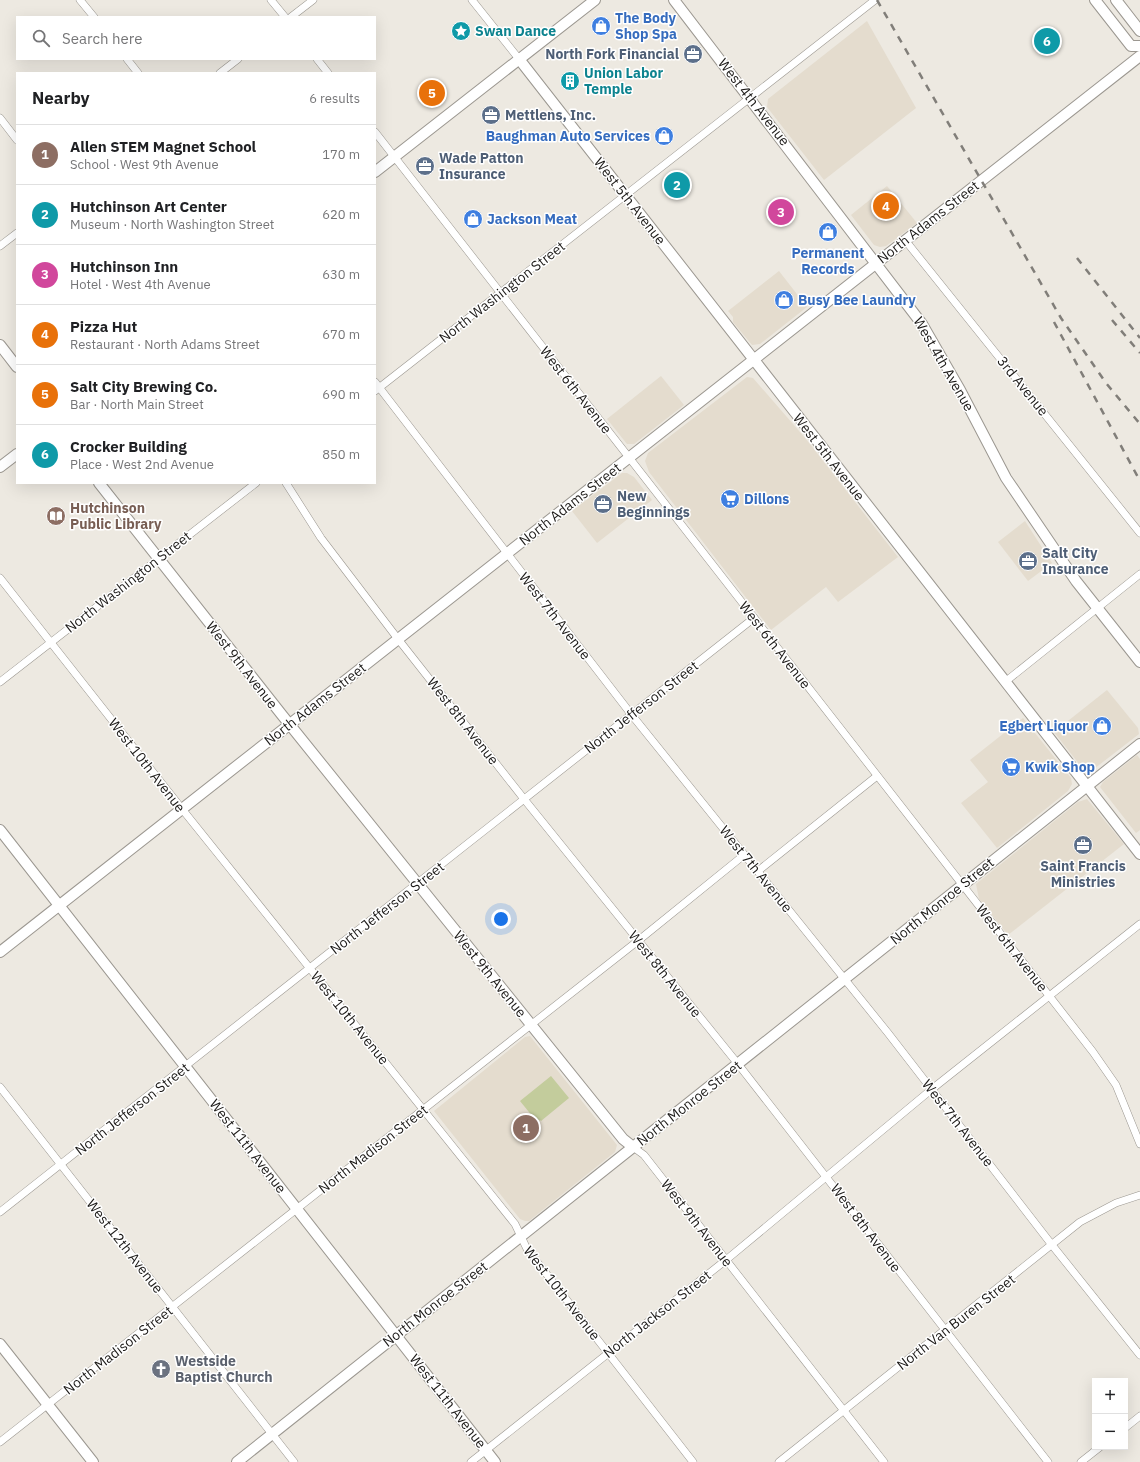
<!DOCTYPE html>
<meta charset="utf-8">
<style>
:root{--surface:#fff;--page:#f6f6f6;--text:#202124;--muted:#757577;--line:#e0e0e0;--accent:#bd6402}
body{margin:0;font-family:"IBM Plex Sans",sans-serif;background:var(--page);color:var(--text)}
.controls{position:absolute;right:12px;bottom:12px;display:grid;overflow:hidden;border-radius:0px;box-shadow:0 4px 16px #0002}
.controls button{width:36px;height:36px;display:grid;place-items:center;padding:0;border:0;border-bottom:1px solid var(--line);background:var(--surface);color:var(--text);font:20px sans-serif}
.you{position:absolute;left:501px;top:919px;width:14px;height:14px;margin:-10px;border:3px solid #fff;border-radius:50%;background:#1a73e8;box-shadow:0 0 0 6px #1a73e833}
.badge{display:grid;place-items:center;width:26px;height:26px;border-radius:50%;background:var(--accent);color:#fff;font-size:13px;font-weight:700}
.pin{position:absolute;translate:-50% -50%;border:2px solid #fff;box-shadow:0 1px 4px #0006}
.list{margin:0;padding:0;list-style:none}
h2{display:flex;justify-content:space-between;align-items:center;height:52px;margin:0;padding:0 16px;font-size:17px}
h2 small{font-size:13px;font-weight:400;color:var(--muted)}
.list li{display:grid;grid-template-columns:26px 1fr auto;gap:12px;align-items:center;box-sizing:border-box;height:60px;padding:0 16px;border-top:1px solid var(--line)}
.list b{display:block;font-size:15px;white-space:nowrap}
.list p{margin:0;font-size:13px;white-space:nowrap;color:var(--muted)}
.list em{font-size:13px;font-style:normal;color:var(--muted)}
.icon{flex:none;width:22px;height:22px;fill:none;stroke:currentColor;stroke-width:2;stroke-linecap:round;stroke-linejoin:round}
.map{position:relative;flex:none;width:1140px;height:1462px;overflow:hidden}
.search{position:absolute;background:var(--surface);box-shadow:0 4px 16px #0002;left:16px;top:16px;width:360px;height:44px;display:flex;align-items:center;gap:10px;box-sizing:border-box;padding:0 14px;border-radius:0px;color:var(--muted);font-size:15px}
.panel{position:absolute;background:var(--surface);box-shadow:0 4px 16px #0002;left:16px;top:72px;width:360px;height:412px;border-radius:0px}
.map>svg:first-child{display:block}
.built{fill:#e4dcce}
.green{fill:#c3cc9c}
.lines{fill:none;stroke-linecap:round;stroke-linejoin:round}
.street-casing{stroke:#9b9790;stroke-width:8}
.secondary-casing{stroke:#9b9790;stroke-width:12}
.street{stroke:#fff;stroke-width:7}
.secondary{stroke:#fff;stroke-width:10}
.rail{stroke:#817e79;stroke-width:2.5;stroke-dasharray:7 7;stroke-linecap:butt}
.labels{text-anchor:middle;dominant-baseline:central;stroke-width:3;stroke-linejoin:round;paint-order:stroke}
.shop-label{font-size:14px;font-weight:bold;fill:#366cbe;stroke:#fff;text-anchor:start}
.culture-label{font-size:14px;font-weight:bold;fill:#0d838f;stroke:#fff;text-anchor:start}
.service-label{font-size:14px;font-weight:bold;fill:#4e5e75;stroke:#fff;text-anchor:start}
.street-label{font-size:14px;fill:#1b1917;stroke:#fff}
.education-label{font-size:14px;font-weight:bold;fill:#785e54;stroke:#fff;text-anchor:start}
.worship-label{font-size:14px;font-weight:bold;fill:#5b616d;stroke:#fff;text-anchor:start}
</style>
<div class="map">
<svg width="1140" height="1462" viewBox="0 0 1140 1462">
<rect width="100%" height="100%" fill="#ede9e1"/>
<g class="built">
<polygon points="867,21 916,108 824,180 767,107 768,99"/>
<polygon points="887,186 917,223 886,246 880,247 874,245 851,215"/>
<polygon points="779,271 807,307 760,344 752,345 733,322 733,317 728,311"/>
<polygon points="661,376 684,405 634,444 627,444 607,419"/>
<polygon points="747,377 753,378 806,439 898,557 838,602 826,587 771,630 649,472 645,461 648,453"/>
<polygon points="622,473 627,473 634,477 652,500 597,543 572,511"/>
<polygon points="1025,521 1052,563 1028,581 998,542"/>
<polygon points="1107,690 1138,728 1139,734 1090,772 1079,764 1054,732"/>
<polygon points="1023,718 1071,778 1072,784 1068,791 997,848 961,803 988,782 970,760"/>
<polygon points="1137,755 1140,759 1140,830 1136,833 1100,787 1103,782"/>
<polygon points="1087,799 1124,844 1008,935 979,899 976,884 1078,802"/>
<polygon points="530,1036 617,1145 615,1152 529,1221 525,1221 520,1219 434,1111 525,1037"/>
</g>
<polygon class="green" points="551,1076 569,1098 541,1121 540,1120 537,1122 520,1101"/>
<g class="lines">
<defs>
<g id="street">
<polyline points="80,0 94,17"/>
<polyline points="271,0 285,17"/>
<polyline points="472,0 519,59"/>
<polyline points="291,17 313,0"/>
<polyline points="127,59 138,73"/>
<polyline points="317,59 328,73"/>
<polyline points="220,73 238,59"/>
<polyline points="0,118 17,140"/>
<polyline points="375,132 1093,1052 1116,1085 1140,1144"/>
<polyline points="905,240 1140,533"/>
<polyline points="0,246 17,233"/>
<polyline points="375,382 631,714 888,1033 1052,1245 1140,1355"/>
<polyline points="375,391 875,0"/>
<polyline points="286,483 321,538 398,639 524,799 738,1064 1048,1462"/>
<polyline points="0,578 182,809 515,1224 527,1249 693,1462"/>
<polyline points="0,682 256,483"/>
<polyline points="1005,682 1140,574"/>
<polyline points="758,871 877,776"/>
<polyline points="0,1087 294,1462"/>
<polyline points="633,1147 644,1155 884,1462"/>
<polyline points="0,1212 754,618"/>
<polyline points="1125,1428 1140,1416"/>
<polyline points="0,1442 639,940 744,855"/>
<polyline points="471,1462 726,1260 932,1089 1140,924"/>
<polyline points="779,1462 1080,1222 1116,1203 1140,1195"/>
<polyline points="1081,1462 1100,1447"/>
</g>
<g id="secondary">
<polyline points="674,0 922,324 960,390 1006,478 1076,581 1140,662"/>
<polyline points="1095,0 1131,46 1140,46"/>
<polyline points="1116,0 1140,31"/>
<polyline points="519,59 1140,854"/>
<polyline points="375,172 595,0"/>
<polyline points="0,345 17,367"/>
<polyline points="0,467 17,454"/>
<polyline points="99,483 282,715 623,1139 633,1147"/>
<polyline points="0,830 495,1462"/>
<polyline points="0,952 1140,56"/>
<polyline points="0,1344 93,1462"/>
<polyline points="237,1462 1140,744"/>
</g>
</defs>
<use href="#street" class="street-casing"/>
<use href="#secondary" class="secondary-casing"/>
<use href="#street" class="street"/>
<use href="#secondary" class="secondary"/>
<g class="rail">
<polyline points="877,0 1061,318 1106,383 1140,424"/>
<polyline points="1077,258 1140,338"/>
<polyline points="1112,320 1140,353"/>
<polyline points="1054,322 1140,481"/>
</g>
</g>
<defs>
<symbol id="shop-disc" viewBox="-11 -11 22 22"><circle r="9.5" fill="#3f7fe0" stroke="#fff"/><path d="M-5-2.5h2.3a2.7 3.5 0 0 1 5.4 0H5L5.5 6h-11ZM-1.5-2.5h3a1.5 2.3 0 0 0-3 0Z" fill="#fff"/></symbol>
<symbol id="sight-disc" viewBox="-11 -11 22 22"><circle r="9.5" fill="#0f9aa8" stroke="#fff"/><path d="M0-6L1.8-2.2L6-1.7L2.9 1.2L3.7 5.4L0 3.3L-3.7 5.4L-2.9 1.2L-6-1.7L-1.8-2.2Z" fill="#fff"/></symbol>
<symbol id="office-disc" viewBox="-11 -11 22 22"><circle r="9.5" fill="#5c6f8a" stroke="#fff"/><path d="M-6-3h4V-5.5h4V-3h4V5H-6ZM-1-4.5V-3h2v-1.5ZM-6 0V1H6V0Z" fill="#fff"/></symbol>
<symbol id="building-disc" viewBox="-11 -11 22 22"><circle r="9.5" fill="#0f9aa8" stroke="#fff"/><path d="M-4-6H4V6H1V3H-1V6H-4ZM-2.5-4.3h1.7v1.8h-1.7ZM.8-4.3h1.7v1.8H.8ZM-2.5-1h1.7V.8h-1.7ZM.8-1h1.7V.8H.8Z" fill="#fff"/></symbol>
<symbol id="supermarket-disc" viewBox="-11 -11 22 22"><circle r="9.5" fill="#3f7fe0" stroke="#fff"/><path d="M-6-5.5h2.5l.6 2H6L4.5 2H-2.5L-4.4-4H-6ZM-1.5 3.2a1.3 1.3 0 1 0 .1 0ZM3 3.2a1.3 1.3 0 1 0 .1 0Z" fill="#fff"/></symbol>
<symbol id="library-disc" viewBox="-11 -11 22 22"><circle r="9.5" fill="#8d6e63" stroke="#fff"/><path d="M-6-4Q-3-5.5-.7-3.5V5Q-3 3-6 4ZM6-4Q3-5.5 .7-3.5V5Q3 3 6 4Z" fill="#fff"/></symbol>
<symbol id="church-disc" viewBox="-11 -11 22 22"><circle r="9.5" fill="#6b7280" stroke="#fff"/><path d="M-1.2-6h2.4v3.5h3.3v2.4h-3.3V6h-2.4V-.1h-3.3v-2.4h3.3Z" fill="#fff"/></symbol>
</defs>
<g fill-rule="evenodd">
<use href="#shop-disc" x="590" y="15" width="22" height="22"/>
<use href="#sight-disc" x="450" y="20" width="22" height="22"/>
<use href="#office-disc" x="682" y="43" width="22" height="22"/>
<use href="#building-disc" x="559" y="70" width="22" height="22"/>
<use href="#office-disc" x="480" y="104" width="22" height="22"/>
<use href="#shop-disc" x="653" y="125" width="22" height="22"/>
<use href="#office-disc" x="414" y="155" width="22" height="22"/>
<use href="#shop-disc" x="462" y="208" width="22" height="22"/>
<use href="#shop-disc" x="817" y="221" width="22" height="22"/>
<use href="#shop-disc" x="773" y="289" width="22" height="22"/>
<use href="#supermarket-disc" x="719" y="488" width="22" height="22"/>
<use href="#office-disc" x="592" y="493" width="22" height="22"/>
<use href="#library-disc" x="45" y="505" width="22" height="22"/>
<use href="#office-disc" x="1017" y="550" width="22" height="22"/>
<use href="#shop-disc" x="1091" y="715" width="22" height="22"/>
<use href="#supermarket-disc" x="1000" y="756" width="22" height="22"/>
<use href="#office-disc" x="1072" y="834" width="22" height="22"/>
<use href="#church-disc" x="150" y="1358" width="22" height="22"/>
</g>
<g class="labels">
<g class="shop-label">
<text x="615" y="18">The Body<tspan x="615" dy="16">Shop Spa</tspan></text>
<text x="650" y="136" text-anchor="end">Baughman Auto Services</text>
<text x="487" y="219">Jackson Meat</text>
<text x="828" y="253" text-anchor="middle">Permanent<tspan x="828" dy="16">Records</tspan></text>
<text x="798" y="300">Busy Bee Laundry</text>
<text x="744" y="499">Dillons</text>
<text x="1088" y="726" text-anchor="end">Egbert Liquor</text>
<text x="1025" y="767">Kwik Shop</text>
</g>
<g class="culture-label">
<text x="475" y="31">Swan Dance</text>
<text x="584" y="73">Union Labor<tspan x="584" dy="16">Temple</tspan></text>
</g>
<g class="service-label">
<text x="679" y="54" text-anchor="end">North Fork Financial</text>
<text x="505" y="115">Mettlens, Inc.</text>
<text x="439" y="158">Wade Patton<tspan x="439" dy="16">Insurance</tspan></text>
<text x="617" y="496">New<tspan x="617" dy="16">Beginnings</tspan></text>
<text x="1042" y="553">Salt City<tspan x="1042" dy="16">Insurance</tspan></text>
<text x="1083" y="866" text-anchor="middle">Saint Francis<tspan x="1083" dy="16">Ministries</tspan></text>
</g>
<g class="street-label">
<text transform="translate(754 102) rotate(52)">West 4th Avenue</text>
<text transform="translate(630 201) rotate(52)">West 5th Avenue</text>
<text transform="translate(928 222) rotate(-38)">North Adams Street</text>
<text transform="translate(502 292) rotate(-38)">North Washington Street</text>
<text transform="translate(944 364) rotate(60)">West 4th Avenue</text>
<text transform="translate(1023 386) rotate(51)">3rd Avenue</text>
<text transform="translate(576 390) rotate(52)">West 6th Avenue</text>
<text transform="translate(829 457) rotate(52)">West 5th Avenue</text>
<text transform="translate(570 504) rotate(-38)">North Adams Street</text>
<text transform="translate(128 582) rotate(-38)">North Washington Street</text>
<text transform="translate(555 616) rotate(52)">West 7th Avenue</text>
<text transform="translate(775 645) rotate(52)">West 6th Avenue</text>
<text transform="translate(242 665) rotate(52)">West 9th Avenue</text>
<text transform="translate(315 704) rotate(-38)">North Adams Street</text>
<text transform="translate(641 707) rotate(-38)">North Jefferson Street</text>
<text transform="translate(463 721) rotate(52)">West 8th Avenue</text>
<text transform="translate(147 765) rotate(52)">West 10th Avenue</text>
<text transform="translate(756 869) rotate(51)">West 7th Avenue</text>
<text transform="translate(942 901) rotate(-39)">North Monroe Street</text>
<text transform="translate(387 908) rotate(-38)">North Jefferson Street</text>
<text transform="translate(1012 948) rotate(52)">West 6th Avenue</text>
<text transform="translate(490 974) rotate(51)">West 9th Avenue</text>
<text transform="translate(665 974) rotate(51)">West 8th Avenue</text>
<text transform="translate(350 1018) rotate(51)">West 10th Avenue</text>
<text transform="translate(689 1103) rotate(-38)">North Monroe Street</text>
<text transform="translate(132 1109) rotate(-38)">North Jefferson Street</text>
<text transform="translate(958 1123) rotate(52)">West 7th Avenue</text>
<text transform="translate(248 1146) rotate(52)">West 11th Avenue</text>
<text transform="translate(373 1149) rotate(-38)">North Madison Street</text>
<text transform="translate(697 1223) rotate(52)">West 9th Avenue</text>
<text transform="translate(866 1228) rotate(53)">West 8th Avenue</text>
<text transform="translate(125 1246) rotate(52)">West 12th Avenue</text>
<text transform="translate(562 1293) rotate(52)">West 10th Avenue</text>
<text transform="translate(435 1304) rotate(-38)">North Monroe Street</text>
<text transform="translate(657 1314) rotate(-38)">North Jackson Street</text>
<text transform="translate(956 1322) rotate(-38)">North Van Buren Street</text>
<text transform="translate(118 1350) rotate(-38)">North Madison Street</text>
<text transform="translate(448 1401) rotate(52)">West 11th Avenue</text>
</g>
<g class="education-label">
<text x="70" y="508">Hutchinson<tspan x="70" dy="16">Public Library</tspan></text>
</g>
<g class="worship-label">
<text x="175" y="1361">Westside<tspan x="175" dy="16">Baptist Church</tspan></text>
</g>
</g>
</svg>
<div class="controls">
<button>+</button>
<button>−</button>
</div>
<div class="you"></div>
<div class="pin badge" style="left:526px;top:1128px;background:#8d6e63">1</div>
<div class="pin badge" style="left:677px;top:185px;background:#0f9aa8">2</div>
<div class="pin badge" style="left:781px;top:212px;background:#d1479c">3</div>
<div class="pin badge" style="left:886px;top:206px;background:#e8710a">4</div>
<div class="pin badge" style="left:432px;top:93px;background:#e8710a">5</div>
<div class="pin badge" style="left:1047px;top:41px;background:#0f9aa8">6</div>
<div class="search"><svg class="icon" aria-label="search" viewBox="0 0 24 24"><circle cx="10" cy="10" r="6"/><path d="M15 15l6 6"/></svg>Search here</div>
<section class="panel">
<h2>Nearby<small>6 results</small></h2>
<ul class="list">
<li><span class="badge" style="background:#8d6e63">1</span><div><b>Allen STEM Magnet School</b><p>School · West 9th Avenue</p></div><em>170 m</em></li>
<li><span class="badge" style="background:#0f9aa8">2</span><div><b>Hutchinson Art Center</b><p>Museum · North Washington Street</p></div><em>620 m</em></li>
<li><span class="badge" style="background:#d1479c">3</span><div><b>Hutchinson Inn</b><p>Hotel · West 4th Avenue</p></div><em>630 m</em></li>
<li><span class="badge" style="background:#e8710a">4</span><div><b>Pizza Hut</b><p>Restaurant · North Adams Street</p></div><em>670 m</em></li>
<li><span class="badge" style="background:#e8710a">5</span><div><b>Salt City Brewing Co.</b><p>Bar · North Main Street</p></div><em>690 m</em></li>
<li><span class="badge" style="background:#0f9aa8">6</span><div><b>Crocker Building</b><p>Place · West 2nd Avenue</p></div><em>850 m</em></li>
</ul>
</section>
</div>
